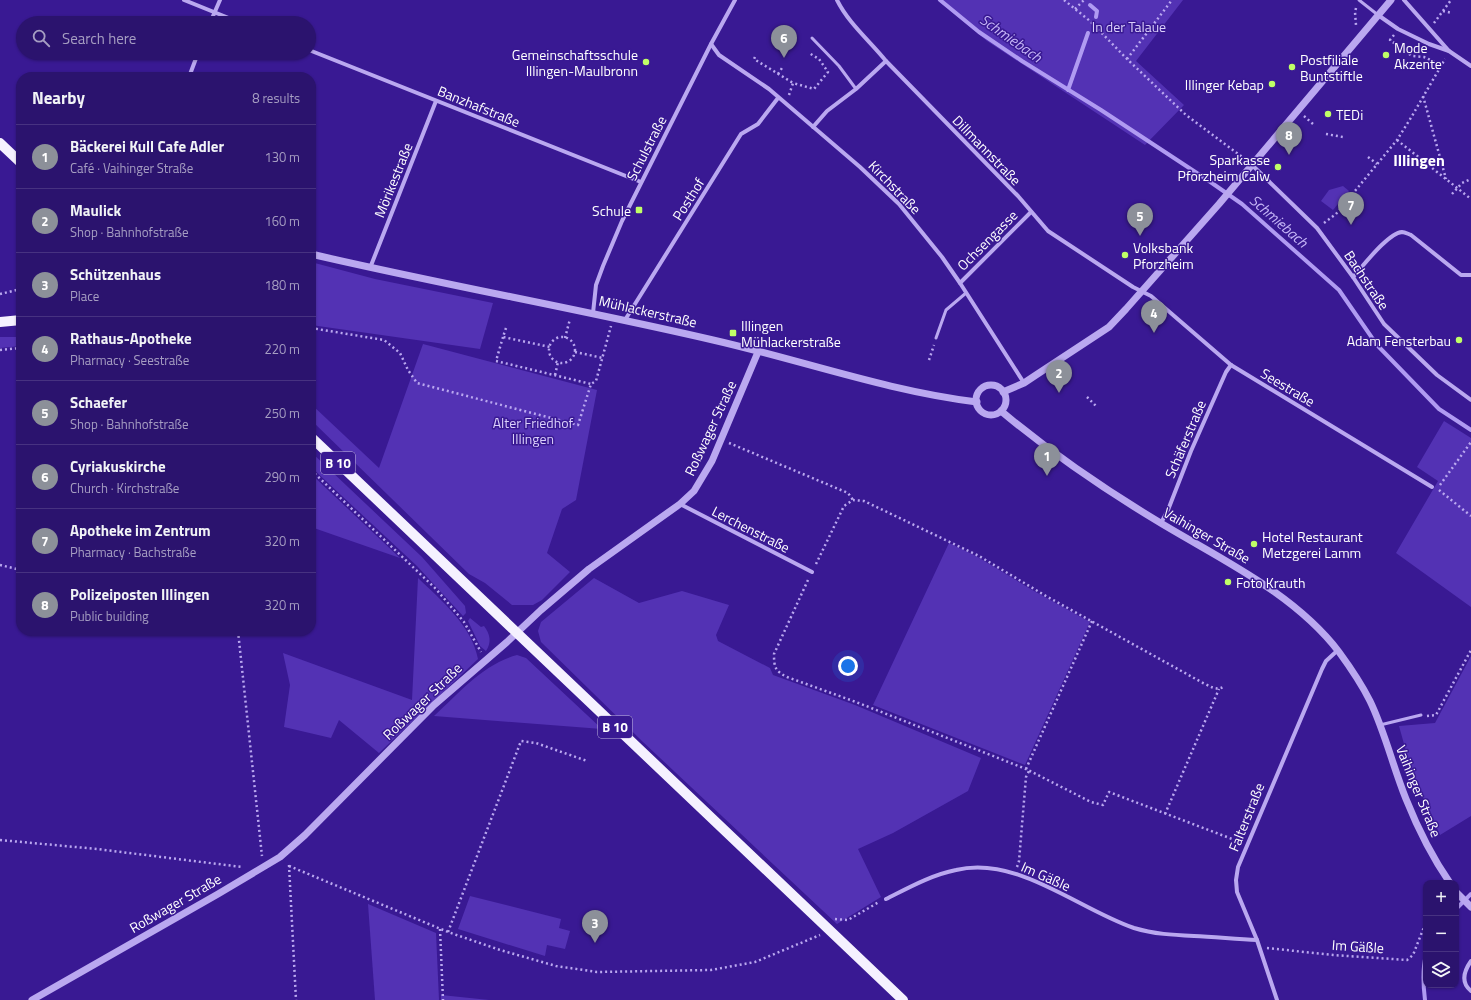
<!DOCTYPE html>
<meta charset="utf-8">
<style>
:root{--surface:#2b136e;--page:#372076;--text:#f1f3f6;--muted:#a69ec2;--line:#473281;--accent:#8c9099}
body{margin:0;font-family:"Titillium Web",sans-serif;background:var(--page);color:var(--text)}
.controls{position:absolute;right:12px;bottom:12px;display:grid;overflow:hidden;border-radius:8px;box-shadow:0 1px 3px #0004}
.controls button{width:36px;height:36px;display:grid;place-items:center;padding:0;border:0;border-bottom:1px solid var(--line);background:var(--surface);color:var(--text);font:20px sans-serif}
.you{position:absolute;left:848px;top:666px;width:14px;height:14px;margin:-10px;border:3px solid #fff;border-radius:50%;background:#1a73e8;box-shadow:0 0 0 6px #1a73e833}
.badge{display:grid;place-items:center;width:26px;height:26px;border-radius:50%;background:var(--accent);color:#fff;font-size:13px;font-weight:700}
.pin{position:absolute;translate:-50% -33px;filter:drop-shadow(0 1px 2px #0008)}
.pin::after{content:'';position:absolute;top:21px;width:14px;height:12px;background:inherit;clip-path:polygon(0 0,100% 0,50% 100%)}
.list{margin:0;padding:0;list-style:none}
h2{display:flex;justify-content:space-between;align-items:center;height:52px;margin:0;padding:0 16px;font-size:17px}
h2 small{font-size:13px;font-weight:400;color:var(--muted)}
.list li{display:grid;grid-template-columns:26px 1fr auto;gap:12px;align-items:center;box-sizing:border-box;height:64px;padding:0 16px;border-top:1px solid var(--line)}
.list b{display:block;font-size:15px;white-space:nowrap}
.list p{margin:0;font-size:13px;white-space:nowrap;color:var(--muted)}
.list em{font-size:13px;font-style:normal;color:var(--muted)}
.icon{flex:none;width:22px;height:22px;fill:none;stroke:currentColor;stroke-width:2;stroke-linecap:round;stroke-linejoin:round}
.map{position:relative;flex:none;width:1471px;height:1000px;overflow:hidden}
.search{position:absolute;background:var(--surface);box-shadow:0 1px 3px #0004;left:16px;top:16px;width:300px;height:44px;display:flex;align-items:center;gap:10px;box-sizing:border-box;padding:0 14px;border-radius:22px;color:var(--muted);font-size:15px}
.panel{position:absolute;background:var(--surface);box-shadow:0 1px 3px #0004;left:16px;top:72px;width:300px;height:564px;border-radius:16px}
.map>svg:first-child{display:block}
.green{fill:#5332b4}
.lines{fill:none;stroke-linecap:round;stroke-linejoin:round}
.stream{stroke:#b09bf2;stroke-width:4}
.path{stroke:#baa8f0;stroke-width:2.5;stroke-dasharray:2 3;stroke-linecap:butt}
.service{stroke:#baa8f0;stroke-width:3}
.minor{stroke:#baa8f0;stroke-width:4}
.tertiary{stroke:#baa8f0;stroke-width:7}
.primary{stroke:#f5f1ff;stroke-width:10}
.poi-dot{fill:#c0ff67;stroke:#391993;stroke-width:1.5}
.labels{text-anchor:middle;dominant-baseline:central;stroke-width:3;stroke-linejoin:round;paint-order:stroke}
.shield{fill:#391993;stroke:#c4badf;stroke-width:1}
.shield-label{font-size:13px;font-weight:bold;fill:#fff}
.park-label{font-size:14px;fill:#dacffb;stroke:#391993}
.poi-label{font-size:14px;fill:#fff;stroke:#391993;text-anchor:start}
.street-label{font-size:14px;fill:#fff;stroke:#391993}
.water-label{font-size:15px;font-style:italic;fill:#c5b5f7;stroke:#391993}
.quarter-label{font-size:16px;font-weight:bold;fill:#fff;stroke:#391993}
</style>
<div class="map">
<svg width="1471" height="1000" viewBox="0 0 1471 1000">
<rect width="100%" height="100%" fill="#391993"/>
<g class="green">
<polygon points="937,0 1183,0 1136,61 1184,105 1145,145 987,41"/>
<polygon points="1343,186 1349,191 1333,210 1321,201 1329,190"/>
<polygon points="311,262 375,279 493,303 480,349 311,325"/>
<polygon points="0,337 21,337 21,346 0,348"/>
<polygon points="423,344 597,390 576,500 562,509 547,553 570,572 542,600 533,605 512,605 485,583 469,574 311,420 311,404 379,468"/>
<polygon points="1444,421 1471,438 1471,607 1396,553 1438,481 1417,467"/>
<polygon points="311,452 422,557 465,606 466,613 463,616 417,566 311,467"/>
<polygon points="311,474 400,558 311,527"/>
<polygon points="949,543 976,556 1034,591 1090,622 1025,765 873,705"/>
<path d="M 418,578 C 441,600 472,626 478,659 L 379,753 L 339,720 L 331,738 L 284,727 L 290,685 L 283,653 L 412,700 Z"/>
<polygon points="594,578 639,603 682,591 729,605 716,635 718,641 770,668 773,675 855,705 981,758 968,791 893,833 858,849 881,897 837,924 643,742 541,642 538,631 541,622"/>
<path d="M 470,618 L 481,627 L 484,626 C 490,634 492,642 486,651 L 480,646 L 468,621 Z"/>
<path d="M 517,655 L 526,658 L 602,729 L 434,716 C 459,693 483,664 517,655 Z"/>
<polygon points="1471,656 1471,816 1440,835 1413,776 1399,726 1435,723"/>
<polygon points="470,896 561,919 559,928 570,931 565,949 547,945 545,956 458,929"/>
<polygon points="368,904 436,933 439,1000 375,1000"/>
<polygon points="441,995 489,1000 441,1000"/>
</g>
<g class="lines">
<g class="stream">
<polyline points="940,0 979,32 1022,61 1101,110 1209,181 1242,204 1339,290 1377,345 1439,409 1471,430"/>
<polyline points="1090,5 1097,11 1096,17"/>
<polyline points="1068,90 1088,33"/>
<polyline points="1456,909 1471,894"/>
<path d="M 1425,1000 C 1423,984 1422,970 1426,955"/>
</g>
<g class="path">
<polyline points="1064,0 1090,21 1127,59 1186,115 1245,159"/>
<polyline points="1356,8 1355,12 1356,25"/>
<polyline points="1075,9 1084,0"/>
<polyline points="1443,11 1452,13"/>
<polyline points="1434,23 1451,0"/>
<polyline points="1394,35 1390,40 1412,56 1424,57 1441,65"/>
<polyline points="755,57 754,59 793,83"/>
<polyline points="1127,59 1172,0"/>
<polyline points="778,74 782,68"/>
<polyline points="789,95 793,83 814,89 828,72 819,59 809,53"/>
<polyline points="1423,96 1446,179"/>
<polyline points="1304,116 1313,124"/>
<polyline points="1326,134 1343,137"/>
<polyline points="1397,140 1471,199"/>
<polyline points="1368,157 1377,164"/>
<polyline points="1452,194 1462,183 1471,179"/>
<polyline points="1324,223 1336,214 1397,140 1412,116 1445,59"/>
<polyline points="0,294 21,289"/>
<polyline points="615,310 617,300"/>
<polyline points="311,328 384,340 400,353 408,370 417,383 578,425 591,384 596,381 611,326"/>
<polyline points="506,328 503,337 550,347"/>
<polyline points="503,337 496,361 591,384"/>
<circle cx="562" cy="350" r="13"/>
<polyline points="565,338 570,319"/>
<polyline points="0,350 21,348"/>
<polyline points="575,352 603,358"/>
<polyline points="929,360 934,345"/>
<polyline points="555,375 558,362"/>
<polyline points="1087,397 1097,407"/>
<polyline points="729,443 848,493 853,500"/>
<polyline points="311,470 436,589 464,622 481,652"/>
<polyline points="1440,485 1471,442"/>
<polyline points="1439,490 1471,516"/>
<path d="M 816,564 L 844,506 L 853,500 L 864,501 L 979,556 L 1046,596 L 1203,683 C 1210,686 1216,691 1223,687"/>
<polyline points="0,565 21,570"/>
<path d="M 808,580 L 774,654 C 774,667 775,671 787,677 L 856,702 L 1026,769 L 1091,802 L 1103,805 L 1109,792 L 1240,842"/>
<polyline points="238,631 262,856"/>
<polyline points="1427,716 1436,715 1471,650"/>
<polyline points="1026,769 1092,621"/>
<polyline points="1165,814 1219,689"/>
<polyline points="0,840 97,849 242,867"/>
<polyline points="289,865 296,1000"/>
<polyline points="289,866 448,932 500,950 556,966 597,972 711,970 755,962 820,935"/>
<polyline points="1017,867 1019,861 1026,777 1029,771"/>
<polyline points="835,919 848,920 879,902"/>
<polyline points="440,929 443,1000"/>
<polyline points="448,932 521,741 536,743 587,761"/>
<polyline points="1267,948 1333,955 1407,960 1413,955 1426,922"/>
</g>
<g class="service">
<polyline points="1359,0 1378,15"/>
<polyline points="812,38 839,66 856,89"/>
<polyline points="936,338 946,310 966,293"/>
<polyline points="1380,725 1421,715"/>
</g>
<g class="minor">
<polyline points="184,0 241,23"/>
<path d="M 837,0 C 849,24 870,41 886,61 L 1018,196 L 1048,231 L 1133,287 L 1151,296 L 1231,365 L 1432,487"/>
<polyline points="1404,0 1449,51"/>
<polyline points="1378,15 1398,29 1429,44 1449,51 1471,66"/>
<polyline points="210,23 220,0"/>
<polyline points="711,44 719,55 769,89 860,167 899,204 942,257 960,283 1024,383"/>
<polyline points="309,50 641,182"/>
<polyline points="189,77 198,53"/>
<polyline points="813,127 827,111 856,89 886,61"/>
<polyline points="1252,165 1317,228 1353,277 1384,324 1437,375 1471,400"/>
<polyline points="370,268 436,101"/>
<path d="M 1353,277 C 1363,266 1388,233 1402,232 C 1405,232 1408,234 1411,235 L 1461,275 L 1471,275"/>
<polyline points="960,283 1031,212"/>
<polyline points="593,313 596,285 603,266 622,221 711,44 735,0"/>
<polyline points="625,320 741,134 758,124 778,98"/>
<polyline points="680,504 812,572"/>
<polyline points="1161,523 1168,510 1191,451 1226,372 1231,365"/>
<path d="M 886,899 C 908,888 931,875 956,870 C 1017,855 1078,909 1134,928 C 1154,934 1173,935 1194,936 C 1215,937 1236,939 1257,940"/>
<path d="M 1471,961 C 1464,971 1460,982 1471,991"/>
<polyline points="1277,1000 1257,940 1237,892 1236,880 1238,867 1322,669 1326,661 1338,650"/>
</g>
<g class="tertiary">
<path d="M 311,254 C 444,285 580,309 713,340 C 801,360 887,391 977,402"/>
<circle cx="991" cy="400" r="15"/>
<polyline points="1003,392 1024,383 1036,375 1109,327 1126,309 1219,204 1391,0"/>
<path d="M 1001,411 C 1050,452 1104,489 1159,522 C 1220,559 1294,593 1339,652 C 1350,667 1361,683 1370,701 C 1385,732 1393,767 1406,799 C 1418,829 1432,857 1450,883"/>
<polyline points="1456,892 1471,907"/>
<polyline points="32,1000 218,894 280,857 305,835 434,705 507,642 541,610 589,569 680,504 694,491 712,461 758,352"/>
</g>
<g class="primary">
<polyline points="0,143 21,163"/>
<polyline points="0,322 21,320"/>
<polyline points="311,437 903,1000"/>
</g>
</g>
<g class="poi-dot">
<circle cx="1386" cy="55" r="4"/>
<circle cx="646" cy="62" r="4"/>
<circle cx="1292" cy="67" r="4"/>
<circle cx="1272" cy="84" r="4"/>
<circle cx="1328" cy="114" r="4"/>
<circle cx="1278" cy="167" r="4"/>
<rect x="635" y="206" width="8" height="8" rx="2"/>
<circle cx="1125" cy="255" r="4"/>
<rect x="729" y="329" width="8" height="8" rx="2"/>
<circle cx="1459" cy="340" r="4"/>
<circle cx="1254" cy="544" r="4"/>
<circle cx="1228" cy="582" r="4"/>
</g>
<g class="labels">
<g class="shield">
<rect x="321" y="452" width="34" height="22" rx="3"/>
<rect x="598" y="716" width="34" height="22" rx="3"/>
</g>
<g class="shield-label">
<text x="338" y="463">B 10</text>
<text x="615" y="727">B 10</text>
</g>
<g class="park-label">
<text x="1129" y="26">In der Talaue</text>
<text x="533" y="422">Alter Friedhof<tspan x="533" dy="16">Illingen</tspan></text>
</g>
<g class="poi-label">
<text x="1394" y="47">Mode<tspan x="1394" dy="16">Akzente</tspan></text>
<text x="638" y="54" text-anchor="end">Gemeinschaftsschule<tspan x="638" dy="16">Illingen-Maulbronn</tspan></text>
<text x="1300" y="59">Postfiliale<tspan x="1300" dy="16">Buntstiftle</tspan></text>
<text x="1264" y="84" text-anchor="end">Illinger Kebap</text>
<text x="1336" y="114">TEDi</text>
<text x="1270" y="159" text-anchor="end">Sparkasse<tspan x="1270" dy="16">Pforzheim Calw</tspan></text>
<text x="631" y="210" text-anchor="end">Schule</text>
<text x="1133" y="247">Volksbank<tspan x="1133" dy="16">Pforzheim</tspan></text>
<text x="741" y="325">Illingen<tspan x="741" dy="16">Mühlackerstraße</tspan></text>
<text x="1451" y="340" text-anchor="end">Adam Fensterbau</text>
<text x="1262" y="536">Hotel Restaurant<tspan x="1262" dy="16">Metzgerei Lamm</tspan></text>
<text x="1236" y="582">Foto Krauth</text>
</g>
<g class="street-label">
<text transform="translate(479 106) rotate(22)">Banzhafstraße</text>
<text transform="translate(646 148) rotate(-63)">Schulstraße</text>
<text transform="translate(987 150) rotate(46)">Dillmannstraße</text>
<text transform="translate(393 180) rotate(-68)">Mörikestraße</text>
<text transform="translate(895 187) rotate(46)">Kirchstraße</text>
<text transform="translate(688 199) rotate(-58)">Posthof</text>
<text transform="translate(987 240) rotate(-45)">Ochsengasse</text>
<text transform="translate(1367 280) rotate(56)">Bachstraße</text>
<text transform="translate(648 311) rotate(13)">Mühlackerstraße</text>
<text transform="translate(1288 387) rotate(31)">Seestraße</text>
<text transform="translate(710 428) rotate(-65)">Roßwager Straße</text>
<text transform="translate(1185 439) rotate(-67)">Schäferstraße</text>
<text transform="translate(751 529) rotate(27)">Lerchenstraße</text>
<text transform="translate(1207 535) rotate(30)">Vaihinger Straße</text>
<text transform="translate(422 701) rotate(-44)">Roßwager Straße</text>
<text transform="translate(1419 791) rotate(68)">Vaihinger Straße</text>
<text transform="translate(1246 817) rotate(-68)">Falterstraße</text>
<text transform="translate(1046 876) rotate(24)">Im Gäßle</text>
<text transform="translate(175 903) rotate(-30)">Roßwager Straße</text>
<text transform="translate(1358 946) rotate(4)">Im Gäßle</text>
</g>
<g class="water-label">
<text transform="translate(1011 38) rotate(35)">Schmiebach</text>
<text transform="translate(1279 221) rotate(41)">Schmiebach</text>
</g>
<g class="quarter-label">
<text x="1419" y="160">Illingen</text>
</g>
</g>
</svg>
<div class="controls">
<button>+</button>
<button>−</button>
<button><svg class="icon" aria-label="layers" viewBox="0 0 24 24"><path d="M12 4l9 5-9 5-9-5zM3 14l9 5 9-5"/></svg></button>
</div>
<div class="you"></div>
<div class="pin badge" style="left:1047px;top:476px">1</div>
<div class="pin badge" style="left:1059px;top:393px">2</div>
<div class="pin badge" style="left:595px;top:943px">3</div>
<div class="pin badge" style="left:1154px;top:333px">4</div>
<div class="pin badge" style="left:1140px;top:236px">5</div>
<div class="pin badge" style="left:784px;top:58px">6</div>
<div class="pin badge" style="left:1351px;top:225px">7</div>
<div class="pin badge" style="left:1289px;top:155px">8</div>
<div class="search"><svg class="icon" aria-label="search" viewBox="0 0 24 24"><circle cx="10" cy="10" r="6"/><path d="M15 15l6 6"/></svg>Search here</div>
<section class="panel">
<h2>Nearby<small>8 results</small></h2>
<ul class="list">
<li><span class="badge">1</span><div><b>Bäckerei Kull Cafe Adler</b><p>Café · Vaihinger Straße</p></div><em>130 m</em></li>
<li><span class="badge">2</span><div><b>Maulick</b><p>Shop · Bahnhofstraße</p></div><em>160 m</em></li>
<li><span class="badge">3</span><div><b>Schützenhaus</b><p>Place</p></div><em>180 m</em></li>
<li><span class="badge">4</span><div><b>Rathaus-Apotheke</b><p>Pharmacy · Seestraße</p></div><em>220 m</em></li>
<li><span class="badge">5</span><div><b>Schaefer</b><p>Shop · Bahnhofstraße</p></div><em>250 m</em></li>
<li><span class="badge">6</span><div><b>Cyriakuskirche</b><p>Church · Kirchstraße</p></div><em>290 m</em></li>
<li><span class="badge">7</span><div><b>Apotheke im Zentrum</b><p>Pharmacy · Bachstraße</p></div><em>320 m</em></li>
<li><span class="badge">8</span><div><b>Polizeiposten Illingen</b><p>Public building</p></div><em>320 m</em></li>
</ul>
</section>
</div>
